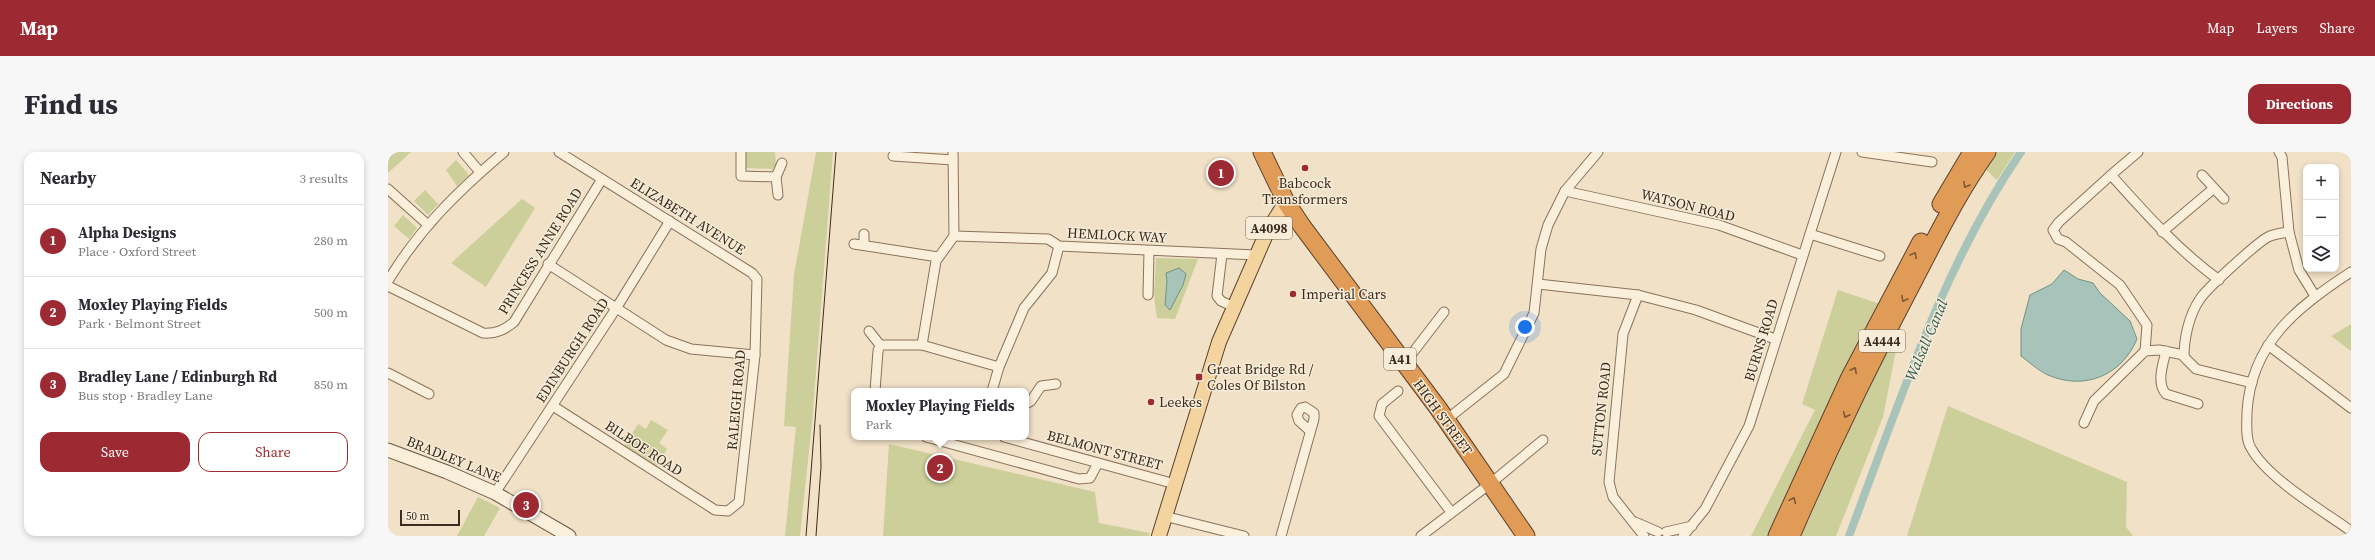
<!DOCTYPE html>
<meta charset="utf-8">
<style>
:root{--surface:#fff;--page:#f7f7f7;--text:#2b2b33;--muted:#7c7c81;--line:#e1e1e2;--accent:#9d2a32}
body{margin:0;font-family:"Source Serif 4",serif;background:var(--page);color:var(--text)}
.controls{position:absolute;right:12px;top:12px;display:grid;overflow:hidden;border-radius:8px;box-shadow:0 2px 6px #0003}
.controls button{width:36px;height:36px;display:grid;place-items:center;padding:0;border:0;border-bottom:1px solid var(--line);background:var(--surface);color:var(--text);font:20px sans-serif}
.scale{position:absolute;left:12px;bottom:10px;width:60px;box-sizing:border-box;padding-left:4px;border:2px solid #3c2c20;border-top:0;font-size:11px;line-height:14px;white-space:nowrap;color:#3c2c20;-webkit-text-stroke:3px #f7ecd7;paint-order:stroke}
.you{position:absolute;left:1137px;top:175px;width:14px;height:14px;margin:-10px;border:3px solid #fff;border-radius:50%;background:#1a73e8;box-shadow:0 0 0 6px #1a73e833}
.badge{display:grid;place-items:center;width:26px;height:26px;border-radius:50%;background:var(--accent);color:#fff;font-size:13px;font-weight:700}
.pin{position:absolute;translate:-50% -50%;border:2px solid #fff;box-shadow:0 1px 4px #0006}
.popup{position:absolute;left:463px;top:236px;width:178px;height:52px;box-sizing:border-box;display:grid;place-content:center;border-radius:8px;background:var(--surface);filter:drop-shadow(0 1px 3px #0005);font-size:13px;white-space:nowrap;color:var(--muted)}
.popup b{font-size:15px;color:var(--text)}
.popup::after{content:'';position:absolute;left:50%;top:100%;margin-left:-8px;border:8px solid transparent;border-top-color:var(--surface)}
.list{margin:0;padding:0;list-style:none}
h2{display:flex;justify-content:space-between;align-items:center;height:52px;margin:0;padding:0 16px;font-size:17px}
h2 small{font-size:13px;font-weight:400;color:var(--muted)}
.list li{display:grid;grid-template-columns:26px 1fr auto;gap:12px;align-items:center;box-sizing:border-box;height:72px;padding:0 16px;border-top:1px solid var(--line)}
.list b{display:block;font-size:15px;white-space:nowrap}
.list p{margin:0;font-size:13px;white-space:nowrap;color:var(--muted)}
.list em{font-size:13px;font-style:normal;color:var(--muted)}
.actions{display:flex;gap:8px;padding:12px 16px}
.actions a{flex:1;padding:9px 0;border:1px solid var(--accent);border-radius:12px;text-align:center;font-size:14px;color:var(--accent)}
.actions .main{background:var(--accent);color:#fff}
.icon{flex:none;width:22px;height:22px;fill:none;stroke:currentColor;stroke-width:2;stroke-linecap:round;stroke-linejoin:round}
.map{position:relative;flex:none;width:1963px;height:384px;overflow:hidden;border-radius:12px}
header{display:flex;align-items:center;gap:24px;box-sizing:border-box;height:56px;padding:0 20px;background:var(--accent);color:#fff}
header strong{font-size:19px}
nav{display:flex;gap:22px;margin-inline-start:auto;font-size:14px}
.intro{display:flex;align-items:center;justify-content:space-between;box-sizing:border-box;height:96px;padding:0 24px}
h1{margin:0;font-size:28px}
.button{padding:10px 18px;border-radius:12px;background:var(--accent);color:#fff;font-size:14px;font-weight:700}
main{display:flex;gap:24px;padding:0 24px}
aside{flex:1;background:var(--surface);border-radius:12px;box-shadow:0 2px 6px #0003}
.map>svg:first-child{display:block}
.green{fill:#cccf9a}
.water{fill:#a8c4ba;stroke:#6e9387}
.lines{fill:none;stroke-linecap:round;stroke-linejoin:round}
.canal{stroke:#a8c4ba;stroke-width:8}
.street-casing{stroke:#8c725b;stroke-width:11}
.secondary-casing{stroke:#6e543f;stroke-width:15}
.primary-casing{stroke:#5a4130;stroke-width:16}
.highway-casing{stroke:#5a4130;stroke-width:19}
.street{stroke:#faefdb;stroke-width:9}
.secondary{stroke:#faefdb;stroke-width:13}
.primary{stroke:#f3d49f;stroke-width:14}
.highway{stroke:#e09b57;stroke-width:17}
.tram{stroke:#3c2c20;stroke-width:1}
.oneway{stroke:#7e5836}
.poi-dot{fill:#9d2a32;stroke:#f7ecd7;stroke-width:1.5}
.labels{text-anchor:middle;dominant-baseline:central;stroke-width:3;stroke-linejoin:round;paint-order:stroke}
.shield{fill:#f7ecd7;stroke:#746657;stroke-width:1}
.shield-label{font-size:13px;font-weight:bold;fill:#3c2c20}
.poi-label{font-size:14px;fill:#3c2c20;stroke:#f7ecd7;text-anchor:start}
.street-label{font-size:14px;fill:#3c2c20;stroke:#f7ecd7}
.water-label{font-size:15px;font-style:italic;fill:#2f5c57;stroke:#f7ecd7}
</style>
<header>
<strong>Map</strong>
<nav><a>Map</a><a>Layers</a><a>Share</a></nav>
</header>
<div class="intro"><h1>Find us</h1><a class="button">Directions</a></div>
<main>
<aside>
<h2>Nearby<small>3 results</small></h2>
<ul class="list">
<li><span class="badge">1</span><div><b>Alpha Designs</b><p>Place · Oxford Street</p></div><em>280 m</em></li>
<li><span class="badge">2</span><div><b>Moxley Playing Fields</b><p>Park · Belmont Street</p></div><em>500 m</em></li>
<li><span class="badge">3</span><div><b>Bradley Lane / Edinburgh Rd</b><p>Bus stop · Bradley Lane</p></div><em>850 m</em></li>
</ul>
<div class="actions"><a class="main">Save</a><a>Share</a></div>
</aside>
<div class="map">
<svg width="1963" height="384" viewBox="0 0 1963 384">
<rect width="100%" height="100%" fill="#f0e1c7"/>
<g class="green">
<polygon points="0,0 23,0 0,21"/>
<polygon points="358,0 387,0 388,14 384,17 358,16"/>
<polygon points="428,0 445,0 424,271 412,384 397,384 408,275 396,274 406,123"/>
<polygon points="1608,0 1627,0 1609,28 1597,17"/>
<polygon points="68,8 81,23 69,34 58,18"/>
<polygon points="37,38 50,52 40,63 26,49"/>
<polygon points="134,47 147,56 98,135 63,111"/>
<polygon points="15,63 29,76 21,87 6,74"/>
<polygon points="768,106 810,107 787,167 769,166 766,144"/>
<polygon points="1450,138 1492,152 1384,384 1363,384 1427,258 1414,252"/>
<polygon points="1514,167 1495,265 1448,384 1413,384 1495,204"/>
<polygon points="1963,172 1963,199 1943,184"/>
<polygon points="1560,254 1739,330 1738,375 1745,384 1519,384"/>
<polygon points="263,268 280,278 271,291 279,297 269,314 236,294 250,272 258,277"/>
<polygon points="501,292 707,340 711,371 762,381 761,384 495,384"/>
<polygon points="90,345 112,356 96,384 69,384"/>
</g>
<g class="water">
<polygon points="791,116 798,122 795,133 782,158 777,153 779,129 778,121"/>
<path d="M 1676,118 L 1690,127 L 1705,131 L 1712,141 L 1742,169 L 1749,187 C 1734,223 1697,239 1660,223 C 1651,219 1641,210 1633,204 L 1633,177 L 1642,143 L 1664,132 Z"/>
</g>
<g class="lines">
<path class="canal" d="M 1461,384 C 1510,255 1554,115 1633,0"/>
<defs>
<g id="street">
<polyline points="75,0 92,20"/>
<polyline points="353,0 353,24 388,25"/>
<polyline points="1474,0 1544,10"/>
<path d="M 1750,0 L 1723,23 C 1757,61 1790,98 1831,128"/>
<polyline points="1891,0 1894,5 1901,80 1911,118 1927,144"/>
<polyline points="505,4 565,8"/>
<polyline points="1723,23 1671,70 1665,78 1670,87 1678,90 1732,133 1759,173 1757,199"/>
<polyline points="1814,23 1836,47"/>
<polyline points="0,37 39,72"/>
<polyline points="1177,39 1331,73 1414,103"/>
<polyline points="390,43 388,25 394,11"/>
<polyline points="1774,80 1825,37"/>
<polyline points="476,82 476,93"/>
<polyline points="1422,82 1492,104"/>
<polyline points="566,84 660,87 671,94 868,103"/>
<polyline points="466,92 550,105"/>
<polyline points="834,102 829,144 833,149 846,155"/>
<polyline points="160,112 278,188 303,197 367,203"/>
<path d="M 1963,120 C 1909,155 1863,191 1859,260 C 1859,271 1857,287 1863,296 C 1879,326 1935,359 1963,379"/>
<path d="M 0,129 C 32,76 69,40 116,0"/>
<polyline points="1150,132 1250,143 1308,158 1387,187"/>
<path d="M 0,134 L 95,181 C 108,182 116,178 126,170 L 214,27"/>
<polyline points="760,143 761,99"/>
<polyline points="1250,143 1235,182 1221,330 1225,345 1256,384"/>
<polyline points="481,179 492,193"/>
<polyline points="534,193 611,215"/>
<polyline points="1880,193 1963,256"/>
<path d="M 1778,199 C 1775,212 1768,231 1778,242 L 1810,252"/>
<polyline points="1016,212 1056,160"/>
<polyline points="0,221 41,242"/>
<path d="M 1864,231 L 1808,217 L 1796,205 C 1796,186 1801,163 1812,147 C 1818,137 1870,90 1880,85 C 1886,82 1893,81 1901,80"/>
<polyline points="487,239 490,199 492,193 534,193 548,109 566,84 565,0"/>
<polyline points="604,239 611,215 636,156 664,121 671,94"/>
<polyline points="1010,239 994,252 991,264 1063,360"/>
<polyline points="638,252 643,249 653,234 668,232"/>
<polyline points="165,254 327,358 340,359 351,350 367,203 369,127 364,121 171,0"/>
<polyline points="1058,268 1116,222 1146,161 1153,97 1160,73 1177,39 1210,0"/>
<polyline points="1696,271 1706,249 1757,199 1771,198 1796,203"/>
<polyline points="538,285 691,327 702,326 710,311"/>
<polyline points="616,285 787,332"/>
<polyline points="107,341 229,155 282,69"/>
<polyline points="776,364 856,384"/>
<polyline points="1247,370 1270,380"/>
<polyline points="1278,380 1304,374"/>
<polyline points="893,384 926,267 926,261 917,255 913,256 909,263 911,269 922,279"/>
<polyline points="1033,384 1103,331 1155,288"/>
<polyline points="1295,384 1317,357 1361,274 1448,0"/>
</g>
<polyline id="secondary" points="0,298 59,320 107,341 181,384"/>
<polyline id="primary" points="771,384 831,190 879,80 898,50"/>
<g id="highway">
<polyline points="874,0 898,50 914,74 1050,256 1138,384"/>
<polyline points="1553,52 1584,0"/>
<polyline points="1389,384 1461,227 1533,90"/>
<path d="M 1403,384 C 1441,296 1483,209 1528,124 C 1550,82 1571,39 1599,0"/>
</g>
</defs>
<use href="#street" class="street-casing"/>
<use href="#secondary" class="secondary-casing"/>
<use href="#primary" class="primary-casing"/>
<use href="#highway" class="highway-casing"/>
<use href="#street" class="street"/>
<use href="#secondary" class="secondary"/>
<use href="#primary" class="primary"/>
<use href="#highway" class="highway"/>
<g class="tram">
<polyline points="418,384 448,0"/>
<polyline points="428,384 433,315 432,273"/>
</g>
</g>
<defs><path id="oneway-chevron" d="M-2-3.5L2.5 0L-2 3.5" fill="none" stroke-width="1.6" stroke-linecap="round" stroke-linejoin="round"/></defs>
<g class="oneway">
<use href="#oneway-chevron" transform="translate(1578 33) rotate(120)"/>
<use href="#oneway-chevron" transform="translate(1526 103) rotate(-61)"/>
<use href="#oneway-chevron" transform="translate(1516 147) rotate(118)"/>
<use href="#oneway-chevron" transform="translate(1466 218) rotate(-63)"/>
<use href="#oneway-chevron" transform="translate(1458 263) rotate(115)"/>
<use href="#oneway-chevron" transform="translate(1405 348) rotate(-66)"/>
</g>
<g class="poi-dot">
<circle cx="917" cy="16" r="4"/>
<circle cx="905" cy="142" r="4"/>
<rect x="807" y="221" width="8" height="8" rx="2"/>
<circle cx="763" cy="250" r="4"/>
</g>
<g class="labels">
<g class="shield">
<rect x="858" y="65" width="46" height="22" rx="3"/>
<rect x="1471" y="178" width="46" height="22" rx="3"/>
<rect x="996" y="196" width="32" height="22" rx="3"/>
</g>
<g class="shield-label">
<text x="881" y="76">A4098</text>
<text x="1494" y="189">A4444</text>
<text x="1012" y="207">A41</text>
</g>
<g class="poi-label">
<text x="917" y="31" text-anchor="middle">Babcock<tspan x="917" dy="16">Transformers</tspan></text>
<text x="913" y="142">Imperial Cars</text>
<text x="819" y="217">Great Bridge Rd /<tspan x="819" dy="16">Coles Of Bilston</tspan></text>
<text x="771" y="250">Leekes</text>
</g>
<g class="street-label">
<text transform="translate(1300 53) rotate(14)">WATSON ROAD</text>
<text transform="translate(300 64) rotate(32)">ELIZABETH AVENUE</text>
<text transform="translate(729 83) rotate(3)">HEMLOCK WAY</text>
<text transform="translate(152 99) rotate(-58)">PRINCESS ANNE ROAD</text>
<text transform="translate(1373 188) rotate(-73)">BURNS ROAD</text>
<text transform="translate(184 198) rotate(-57)">EDINBURGH ROAD</text>
<text transform="translate(348 248) rotate(-85)">RALEIGH ROAD</text>
<text transform="translate(1213 257) rotate(-84)">SUTTON ROAD</text>
<text transform="translate(1055 265) rotate(54)">HIGH STREET</text>
<text transform="translate(256 296) rotate(33)">BILBOE ROAD</text>
<text transform="translate(717 298) rotate(15)">BELMONT STREET</text>
<text transform="translate(66 307) rotate(22)">BRADLEY LANE</text>
</g>
<g class="water-label">
<text transform="translate(1538 188) rotate(-67)">Walsall Canal</text>
</g>
</g>
</svg>
<div class="controls">
<button>+</button>
<button>−</button>
<button><svg class="icon" aria-label="layers" viewBox="0 0 24 24"><path d="M12 4l9 5-9 5-9-5zM3 14l9 5 9-5"/></svg></button>
</div>
<div class="scale">50 m</div>
<div class="you"></div>
<div class="pin badge" style="left:833px;top:21px">1</div>
<div class="pin badge" style="left:552px;top:316px">2</div>
<div class="popup"><b>Moxley Playing Fields</b>Park</div>
<div class="pin badge" style="left:138px;top:353px">3</div>
</div>
</main>
